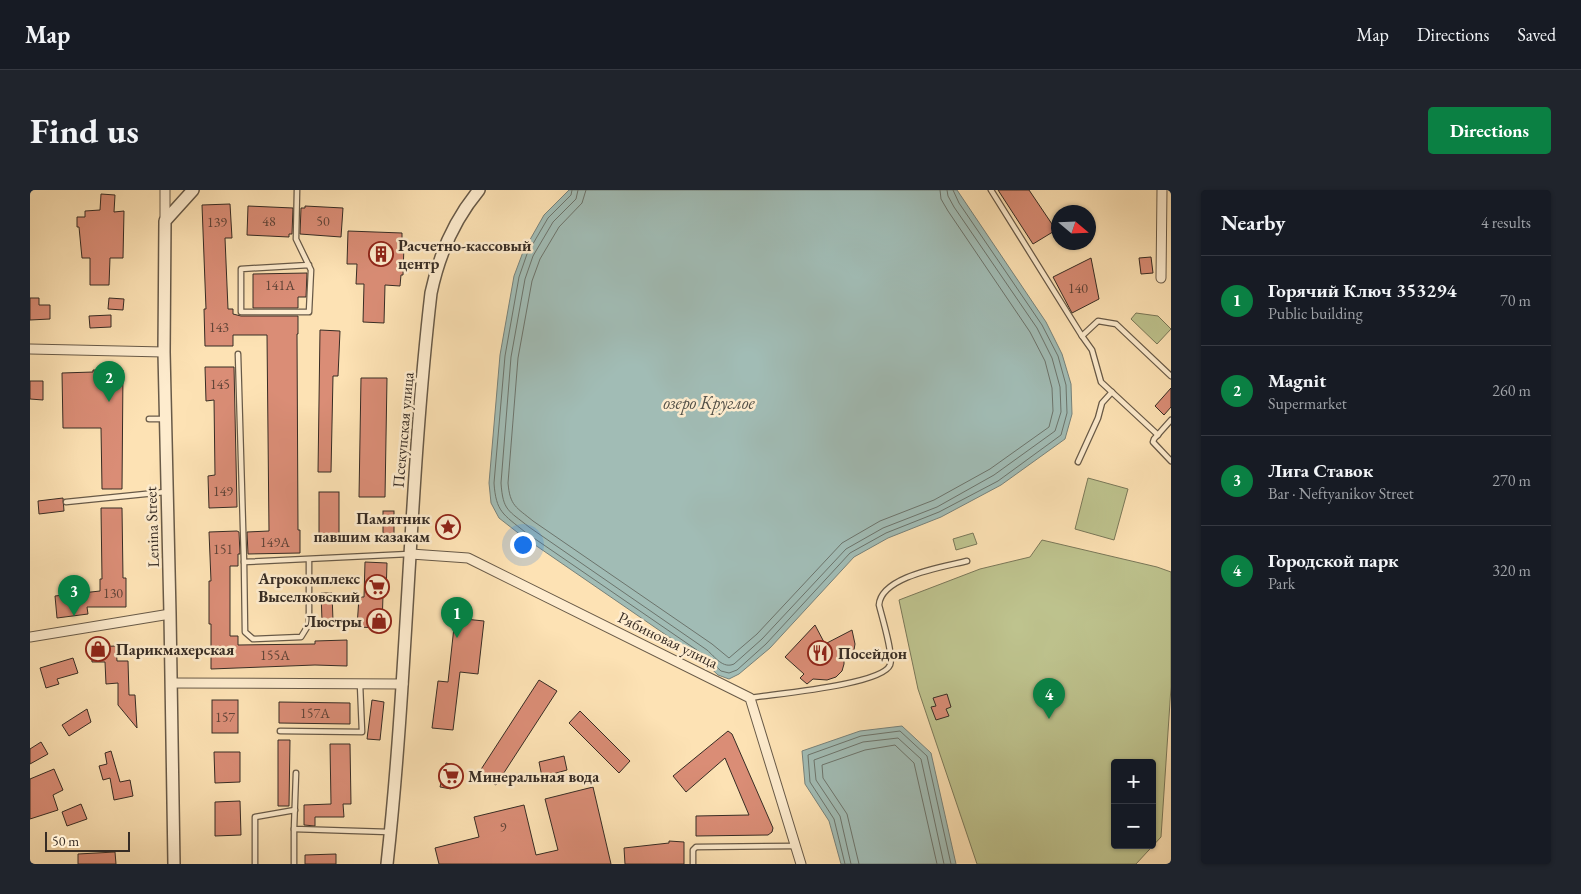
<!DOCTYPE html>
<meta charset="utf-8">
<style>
:root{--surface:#171b24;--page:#20242c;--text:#f1f3f6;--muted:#9ea1a6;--line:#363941;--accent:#0b8043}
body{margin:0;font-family:"EB Garamond",serif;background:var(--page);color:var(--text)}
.controls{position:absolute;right:15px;bottom:15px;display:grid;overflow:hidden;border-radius:5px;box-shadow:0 1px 4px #0004}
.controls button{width:45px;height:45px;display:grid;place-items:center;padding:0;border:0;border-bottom:1px solid var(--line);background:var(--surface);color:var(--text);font:25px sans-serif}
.compass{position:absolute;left:1021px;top:15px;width:45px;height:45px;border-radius:50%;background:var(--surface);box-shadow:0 1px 4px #0004;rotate:109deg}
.scale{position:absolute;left:15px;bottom:12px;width:85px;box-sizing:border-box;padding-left:5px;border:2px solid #372c24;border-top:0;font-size:14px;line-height:18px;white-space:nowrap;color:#372c24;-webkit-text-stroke:4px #feecce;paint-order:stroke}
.you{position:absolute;left:492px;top:354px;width:18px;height:18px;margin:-12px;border:4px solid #fff;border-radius:50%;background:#1a73e8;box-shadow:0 0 0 8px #1a73e833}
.badge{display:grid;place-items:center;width:32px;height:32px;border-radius:50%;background:var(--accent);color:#fff;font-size:16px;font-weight:700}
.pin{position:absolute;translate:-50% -41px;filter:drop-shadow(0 1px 2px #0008)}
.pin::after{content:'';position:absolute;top:26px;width:18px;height:15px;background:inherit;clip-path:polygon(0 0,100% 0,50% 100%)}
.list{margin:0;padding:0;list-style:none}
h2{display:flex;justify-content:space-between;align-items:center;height:65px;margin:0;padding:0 20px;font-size:21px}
h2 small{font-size:16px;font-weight:400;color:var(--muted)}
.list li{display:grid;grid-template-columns:32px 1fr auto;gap:15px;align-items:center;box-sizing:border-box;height:90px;padding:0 20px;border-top:1px solid var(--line)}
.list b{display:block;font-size:19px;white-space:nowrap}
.list p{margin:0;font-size:16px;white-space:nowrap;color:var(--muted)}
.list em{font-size:16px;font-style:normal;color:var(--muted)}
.map{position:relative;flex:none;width:1141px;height:674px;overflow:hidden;border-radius:5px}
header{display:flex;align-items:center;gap:30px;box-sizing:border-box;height:70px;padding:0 25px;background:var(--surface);border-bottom:1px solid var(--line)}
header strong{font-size:24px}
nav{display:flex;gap:28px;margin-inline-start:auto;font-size:18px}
.intro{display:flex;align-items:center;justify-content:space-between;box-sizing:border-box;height:120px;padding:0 30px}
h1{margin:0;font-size:35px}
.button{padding:12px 22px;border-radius:5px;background:var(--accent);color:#fff;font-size:18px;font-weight:700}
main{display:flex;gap:30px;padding:0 30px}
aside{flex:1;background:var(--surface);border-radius:5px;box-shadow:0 1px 4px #0004}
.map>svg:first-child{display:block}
.green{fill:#bec38e;stroke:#7a7859;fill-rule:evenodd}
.water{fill:#a1bcb5;stroke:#77827b}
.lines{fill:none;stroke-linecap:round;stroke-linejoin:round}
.shore{stroke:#6c746c;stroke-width:1}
.building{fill:#da8d76;stroke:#372c24}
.service-casing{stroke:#685a48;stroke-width:7}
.minor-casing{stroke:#685a48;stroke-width:11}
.tertiary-casing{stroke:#685a48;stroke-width:14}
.service{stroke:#feecce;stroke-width:4.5}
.minor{stroke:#feecce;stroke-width:9}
.tertiary{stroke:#feecce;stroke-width:11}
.labels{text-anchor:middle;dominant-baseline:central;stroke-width:5;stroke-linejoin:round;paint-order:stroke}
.number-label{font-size:14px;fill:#604438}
.poi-label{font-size:16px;font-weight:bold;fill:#372c24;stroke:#feecce;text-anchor:start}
.street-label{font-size:16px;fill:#372c24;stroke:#feecce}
.water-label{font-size:18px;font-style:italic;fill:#525048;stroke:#feecce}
</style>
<header>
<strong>Map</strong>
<nav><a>Map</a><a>Directions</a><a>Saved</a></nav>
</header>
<div class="intro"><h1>Find us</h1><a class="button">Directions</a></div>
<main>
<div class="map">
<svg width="1141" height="674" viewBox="0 0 1141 674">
<rect width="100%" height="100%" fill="#fde2b4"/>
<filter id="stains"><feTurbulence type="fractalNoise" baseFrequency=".004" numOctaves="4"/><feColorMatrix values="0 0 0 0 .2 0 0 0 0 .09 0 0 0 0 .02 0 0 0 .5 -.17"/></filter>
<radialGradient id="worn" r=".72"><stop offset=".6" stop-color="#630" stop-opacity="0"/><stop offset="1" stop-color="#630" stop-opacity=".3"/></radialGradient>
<g class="green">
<polygon points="1106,123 1128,126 1141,139 1127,154 1101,129"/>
<polygon points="1058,288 1098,299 1084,350 1045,339"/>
<polygon points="943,343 947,354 926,360 923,349"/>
<path d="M 1012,350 L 1127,377 L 1141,382 L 1141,497 L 1131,647 L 1106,674 L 947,674 L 888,499 L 869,410 L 950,379 L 1000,367 ZM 1085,573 L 1122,573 L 1122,655 L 1085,655 Z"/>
</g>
<g class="water">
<polygon points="539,0 927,0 1016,132 1032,164 1041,194 1042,224 1035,249 971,295 911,327 858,348 824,367 740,458 709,484 699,489 688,485 671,469 492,346 469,328 461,313 459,293 470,165 484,86 493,62 514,25"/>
<polygon points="872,536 901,563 926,674 811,674 799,631 775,594 772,561 830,541"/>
</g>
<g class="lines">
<g class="shore">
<path d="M 542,0 L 541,5 L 518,28 L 497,64 L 489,87 L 475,166 L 464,293 C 466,322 473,324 495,342 L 674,465 L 691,481 L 699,483 L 707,480 L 736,454 L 820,363 L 856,343 L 909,322 L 968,291 L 1031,245 L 1037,223 L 1036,195 L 1028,166 L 1012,135 L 929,13 L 923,0"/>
<path d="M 548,0 L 546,9 L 523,32 L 503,66 L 495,89 L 481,167 L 471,293 C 473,321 478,320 499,337 L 677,460 C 685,467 693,479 704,474 L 732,449 L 816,359 L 853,338 L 907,317 L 964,285 L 1025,241 L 1031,222 L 1030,197 L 1022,168 L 1007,138 L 924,17 L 918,6 L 917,0"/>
<path d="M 556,0 L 552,13 L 529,37 L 510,69 L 502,91 L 488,168 L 478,293 C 480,316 486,317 503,331 L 682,454 L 699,468 L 727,444 L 812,353 L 850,331 L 904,310 L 960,279 L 1019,237 L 1023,221 L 1022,198 L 1015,171 L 1000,142 L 918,21 L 911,9 L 910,0"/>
<polyline points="815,674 804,629 780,592 778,565 831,546 870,541 897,566 921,674"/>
<polyline points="821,674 810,626 786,590 784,570 833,552 868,548 891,569 914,674"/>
<polyline points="829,674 817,624 793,588 792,575 835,560 865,555 884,573 907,674"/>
</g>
</g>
<g class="building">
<polygon points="968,0 999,0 1026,40 1003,54"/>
<polygon points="71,4 85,5 84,22 94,21 93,68 80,68 79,95 60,95 60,68 52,68 49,37 47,37 47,27 55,27 55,21 70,20"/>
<polygon points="200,14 202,48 195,48 198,119 203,119 203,124 211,126 268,126 268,144 267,144 268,340 270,340 270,363 218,364 217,342 239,341 237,145 203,145 203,156 175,156 174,119 176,119 172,15"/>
<polygon points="218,16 263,18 262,44 259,44 259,47 217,45"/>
<polygon points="275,16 313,18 311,47 270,44 271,18 275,18"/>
<polygon points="318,41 372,43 372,55 374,55 373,85 371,85 370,96 355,95 354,133 333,132 334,94 326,94 327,74 317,74"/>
<polygon points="1121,67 1123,83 1111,84 1109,68"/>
<polygon points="1061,68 1069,109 1042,123 1023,87"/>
<polygon points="277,83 276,107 268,107 268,118 223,118 223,84"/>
<polygon points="0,108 9,108 9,115 20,115 20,129 0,130"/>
<polygon points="79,108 94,109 93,120 78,119"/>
<polygon points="81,125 81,137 60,138 59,126"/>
<polygon points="290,140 310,141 308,186 303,186 301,282 288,282"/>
<polygon points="175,177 204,177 207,317 179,318 178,286 185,285 184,210 176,211"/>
<polygon points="63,180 93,180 92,299 72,299 71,238 33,238 32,183 63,182"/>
<polygon points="331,188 357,188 355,307 329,307"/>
<polygon points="0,191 13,191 13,210 0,209"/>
<polygon points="1141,198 1141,217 1134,225 1125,216"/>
<rect x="289" y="302" width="20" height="46"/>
<polygon points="33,308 34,321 9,324 8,311"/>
<polygon points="71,318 92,318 93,388 96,388 96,417 57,417 58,424 27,428 25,406 70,401 70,389 72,389"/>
<rect x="353" y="321" width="11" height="25"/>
<polygon points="207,341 209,342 210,364 208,364 208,376 200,376 200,446 208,446 208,455 285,454 285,451 317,450 317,476 285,475 181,479 181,434 179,434 179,391 181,391 179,342"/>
<polygon points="335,372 357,373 356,405 353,405 352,438 327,437 329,407 334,407"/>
<polygon points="291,403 302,403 303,431 292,431"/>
<polygon points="425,428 454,431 448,484 430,482 423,540 402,538 408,491 418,492"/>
<polygon points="785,435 795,454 822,440 825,454 824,460 814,467 814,474 812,481 806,487 797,490 783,489 777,494 770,488 774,484 755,467"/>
<polygon points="86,456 87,471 98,471 99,505 105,505 107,538 88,515 88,493 76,494 75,472 62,472 61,457"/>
<polygon points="43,468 48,483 27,489 29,494 16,498 10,478"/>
<polygon points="509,490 527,501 466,595 448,584"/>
<polygon points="917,504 921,517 916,519 919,526 906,530 901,517 906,516 903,508"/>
<rect x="182" y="510" width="26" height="33"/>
<polygon points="342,510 354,512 350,550 337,549"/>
<polygon points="249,512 320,513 320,534 249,533"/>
<polygon points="57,519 61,532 39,546 32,535"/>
<polygon points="550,521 600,571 589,583 539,533"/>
<polygon points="698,541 702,544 743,638 742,642 738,645 666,646 666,626 719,625 695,568 656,602 643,586"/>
<polygon points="248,550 260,550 259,616 248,616"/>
<polygon points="11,552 18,564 0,574 0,559"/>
<polygon points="300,554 320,554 321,614 313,614 314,627 285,627 285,636 274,635 274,615 301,614"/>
<polygon points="81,561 90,592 100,590 103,606 84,610 80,588 73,590 69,576 77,574 75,563"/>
<polygon points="184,562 210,562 210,592 185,593"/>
<polygon points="534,566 537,580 512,587 509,572"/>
<polygon points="416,573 427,576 426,580 431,582 428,592 424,590 421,599 410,597"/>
<polygon points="24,579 33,600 23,605 28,620 0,629 0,589"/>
<polygon points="563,597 581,674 409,674 405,658 449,647 444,627 494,615 506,665 528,660 515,609"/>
<polygon points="210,611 211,645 185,646 185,612"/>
<polygon points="51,614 57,629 37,636 32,622"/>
<polygon points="639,651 654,652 654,674 595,674 594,658 639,653"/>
<polygon points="85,662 86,674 48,674 48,664"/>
<polygon points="306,664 306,674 275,674 275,665"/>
</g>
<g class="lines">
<defs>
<g id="service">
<polyline points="267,0 266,49 281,80 279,122 211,122 211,79 279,75"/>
<polyline points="961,0 1052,146"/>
<polyline points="208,164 214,372 379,364"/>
<polyline points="119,229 135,229"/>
<polyline points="1141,230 1124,249 1123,252 1141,271"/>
<polyline points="1128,245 1071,192 1062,160 1052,146 1068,131 1086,134 1141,186"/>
<polyline points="1048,272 1068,228 1072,213 1082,202"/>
<polyline points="36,312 135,302"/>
<polyline points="214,372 215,442 223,449 271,447 279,434 279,370"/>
<path d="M 720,508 C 743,504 852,495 860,475 C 864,466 852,427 849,415 C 851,386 914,377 937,371"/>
<polyline points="250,541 332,542 330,494"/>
<polyline points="266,583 264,639 359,642"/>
<polyline points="225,674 225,627 265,620"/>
<polyline points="264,674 264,639"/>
<polyline points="663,674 663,660 666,657 764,656"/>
</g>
<g id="minor">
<polyline points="135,31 135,0"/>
<polyline points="1131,88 1132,0"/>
<polyline points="0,159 134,162"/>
<polyline points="381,364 438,368 720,508 771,674"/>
<polyline points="0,447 140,424"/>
<polyline points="141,493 373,494"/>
</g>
<g id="tertiary">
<polyline points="144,674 140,424 134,162 135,31 163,0"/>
<path d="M 357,674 C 378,484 379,292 401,103 C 409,65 424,30 449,0"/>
</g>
</defs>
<use href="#service" class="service-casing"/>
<use href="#minor" class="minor-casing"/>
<use href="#tertiary" class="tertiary-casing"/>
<use href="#service" class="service"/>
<use href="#minor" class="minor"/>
<use href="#tertiary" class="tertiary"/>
</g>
<defs>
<symbol id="building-ring" viewBox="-11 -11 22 22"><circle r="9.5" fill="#feecce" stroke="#8f2418" stroke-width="1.5"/><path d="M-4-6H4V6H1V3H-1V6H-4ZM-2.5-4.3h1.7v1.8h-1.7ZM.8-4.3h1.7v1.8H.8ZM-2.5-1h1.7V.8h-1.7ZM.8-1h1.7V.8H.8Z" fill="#8f2418"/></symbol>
<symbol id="sight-ring" viewBox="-11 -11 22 22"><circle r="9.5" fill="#feecce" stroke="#8f2418" stroke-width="1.5"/><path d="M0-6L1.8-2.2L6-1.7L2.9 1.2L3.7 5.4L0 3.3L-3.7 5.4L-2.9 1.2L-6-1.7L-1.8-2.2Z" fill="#8f2418"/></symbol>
<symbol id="supermarket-ring" viewBox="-11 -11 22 22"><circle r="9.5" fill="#feecce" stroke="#8f2418" stroke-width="1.5"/><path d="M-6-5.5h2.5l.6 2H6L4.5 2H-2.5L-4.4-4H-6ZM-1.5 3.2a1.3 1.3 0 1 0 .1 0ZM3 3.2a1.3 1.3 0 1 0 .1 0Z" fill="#8f2418"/></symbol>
<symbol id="shop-ring" viewBox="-11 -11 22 22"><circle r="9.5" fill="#feecce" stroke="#8f2418" stroke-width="1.5"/><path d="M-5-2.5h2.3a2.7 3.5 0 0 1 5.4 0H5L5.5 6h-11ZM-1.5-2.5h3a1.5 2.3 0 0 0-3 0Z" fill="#8f2418"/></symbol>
<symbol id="restaurant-ring" viewBox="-11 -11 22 22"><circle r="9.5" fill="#feecce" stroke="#8f2418" stroke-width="1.5"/><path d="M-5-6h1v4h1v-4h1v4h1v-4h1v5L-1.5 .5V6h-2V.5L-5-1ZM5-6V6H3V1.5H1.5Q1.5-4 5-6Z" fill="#8f2418"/></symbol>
</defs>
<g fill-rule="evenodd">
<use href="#building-ring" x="337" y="50" width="28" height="28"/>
<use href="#sight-ring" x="404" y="323" width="28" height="28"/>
<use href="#supermarket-ring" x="333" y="383" width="28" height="28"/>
<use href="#shop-ring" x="335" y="417" width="28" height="28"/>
<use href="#shop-ring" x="54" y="445" width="28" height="28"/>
<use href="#restaurant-ring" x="776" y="449" width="28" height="28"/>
<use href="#supermarket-ring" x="407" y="572" width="28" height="28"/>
</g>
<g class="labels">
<g class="number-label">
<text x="239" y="31">48</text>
<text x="293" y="31">50</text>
<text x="187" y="32">139</text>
<text x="250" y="95">141А</text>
<text x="1048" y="98">140</text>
<text x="189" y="137">143</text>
<text x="190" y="194">145</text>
<text x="193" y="301">149</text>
<text x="245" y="352">149А</text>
<text x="193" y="359">151</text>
<text x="83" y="403">130</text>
<text x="245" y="465">155А</text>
<text x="285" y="523">157А</text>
<text x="195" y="527">157</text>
<text x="473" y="637">9</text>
</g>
<g class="poi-label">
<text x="368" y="55">Расчетно-кассовый<tspan x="368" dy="18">центр</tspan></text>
<text x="400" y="328" text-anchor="end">Памятник<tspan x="400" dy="18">павшим казакам</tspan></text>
<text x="330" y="388" text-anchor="end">Агрокомплекс<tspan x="330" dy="18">Выселковский</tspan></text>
<text x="332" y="431" text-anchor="end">Люстры</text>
<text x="86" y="459">Парикмахерская</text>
<text x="808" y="463">Посейдон</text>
<text x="438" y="586">Минеральная вода</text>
</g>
<g class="street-label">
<text transform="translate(373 240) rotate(-85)">Псекупская улица</text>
<text transform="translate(122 337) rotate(-92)">Lenina Street</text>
<text transform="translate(638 450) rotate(26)">Рябиновая улица</text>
</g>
<g class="water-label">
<text x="679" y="212">озеро Круглое</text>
</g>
</g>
<rect width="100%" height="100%" filter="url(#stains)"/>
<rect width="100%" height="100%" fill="url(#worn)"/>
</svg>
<div class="controls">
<button>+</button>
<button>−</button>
</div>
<svg class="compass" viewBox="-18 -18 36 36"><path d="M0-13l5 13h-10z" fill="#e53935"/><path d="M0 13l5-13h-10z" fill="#9ea1a6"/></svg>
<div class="scale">50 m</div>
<div class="you"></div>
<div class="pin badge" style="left:427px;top:448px">1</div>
<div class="pin badge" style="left:79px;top:212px">2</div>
<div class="pin badge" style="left:44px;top:426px">3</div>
<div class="pin badge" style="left:1019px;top:529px">4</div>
</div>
<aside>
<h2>Nearby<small>4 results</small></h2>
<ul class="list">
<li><span class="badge">1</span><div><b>Горячий Ключ 353294</b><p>Public building</p></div><em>70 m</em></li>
<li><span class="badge">2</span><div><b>Magnit</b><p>Supermarket</p></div><em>260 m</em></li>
<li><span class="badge">3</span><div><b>Лига Ставок</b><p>Bar · Neftyanikov Street</p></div><em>270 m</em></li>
<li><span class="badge">4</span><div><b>Городской парк</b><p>Park</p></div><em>320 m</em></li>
</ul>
</aside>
</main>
